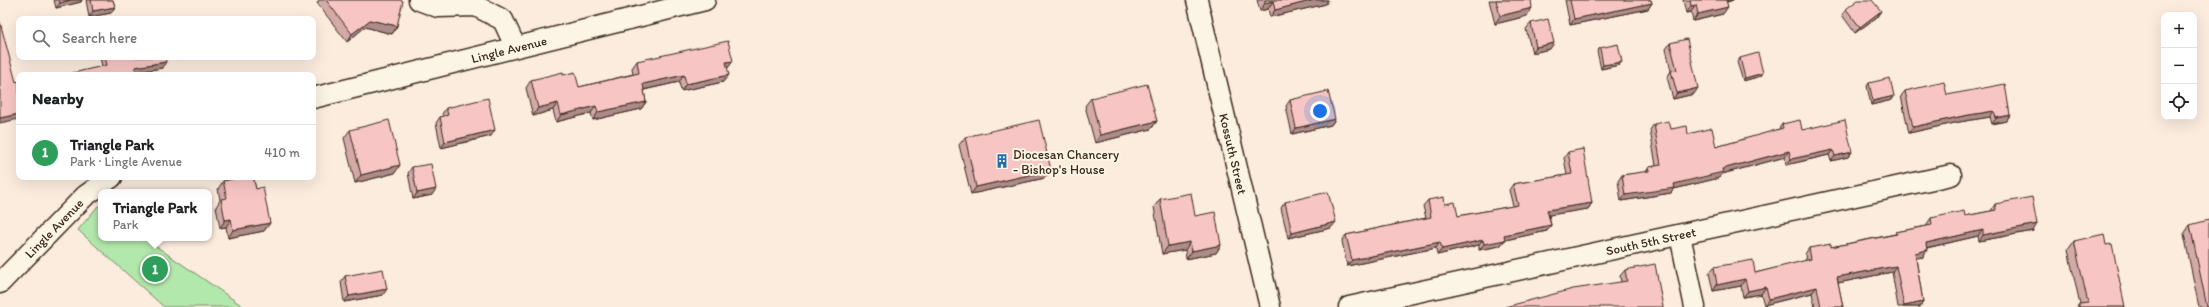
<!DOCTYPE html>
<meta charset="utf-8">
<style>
:root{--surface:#fff;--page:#f2f2f2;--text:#202124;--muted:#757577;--line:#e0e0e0;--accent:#2563eb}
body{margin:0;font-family:Itim,sans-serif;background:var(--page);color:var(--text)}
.controls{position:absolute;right:12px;top:12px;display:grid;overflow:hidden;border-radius:8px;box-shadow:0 4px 16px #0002}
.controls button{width:36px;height:36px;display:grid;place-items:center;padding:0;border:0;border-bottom:1px solid var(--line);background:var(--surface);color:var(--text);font:20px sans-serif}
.you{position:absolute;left:1320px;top:111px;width:14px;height:14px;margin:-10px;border:3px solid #fff;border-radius:50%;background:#1a73e8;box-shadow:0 0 0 6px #1a73e833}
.badge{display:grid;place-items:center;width:26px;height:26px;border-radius:50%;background:var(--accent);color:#fff;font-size:13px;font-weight:700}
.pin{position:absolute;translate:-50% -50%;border:2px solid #fff;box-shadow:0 1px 4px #0006}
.popup{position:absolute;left:98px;top:189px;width:114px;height:52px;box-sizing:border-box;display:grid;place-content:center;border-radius:8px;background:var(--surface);filter:drop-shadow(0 1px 3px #0005);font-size:13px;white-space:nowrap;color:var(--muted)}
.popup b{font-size:15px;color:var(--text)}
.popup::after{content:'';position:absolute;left:50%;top:100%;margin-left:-8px;border:8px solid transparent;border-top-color:var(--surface)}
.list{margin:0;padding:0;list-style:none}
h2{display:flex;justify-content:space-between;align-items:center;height:52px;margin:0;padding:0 16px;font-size:17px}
h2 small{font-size:13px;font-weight:400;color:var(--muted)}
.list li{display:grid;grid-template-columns:26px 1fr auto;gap:12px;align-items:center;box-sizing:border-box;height:56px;padding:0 16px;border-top:1px solid var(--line)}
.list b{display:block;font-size:15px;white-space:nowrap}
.list p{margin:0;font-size:13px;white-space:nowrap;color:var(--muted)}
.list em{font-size:13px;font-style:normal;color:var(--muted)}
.icon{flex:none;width:22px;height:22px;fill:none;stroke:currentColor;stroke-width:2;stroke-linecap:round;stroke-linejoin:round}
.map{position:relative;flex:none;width:2209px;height:307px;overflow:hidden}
.search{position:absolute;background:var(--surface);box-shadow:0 4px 16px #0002;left:16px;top:16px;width:300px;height:44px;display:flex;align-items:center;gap:10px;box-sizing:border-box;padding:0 14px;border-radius:8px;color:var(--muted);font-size:15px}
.panel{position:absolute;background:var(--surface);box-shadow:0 4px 16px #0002;left:16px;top:72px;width:300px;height:108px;border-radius:8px}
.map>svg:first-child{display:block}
.green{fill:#b2e8ab;stroke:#768964}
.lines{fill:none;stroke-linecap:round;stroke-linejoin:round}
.minor-casing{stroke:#3b2a1e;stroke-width:23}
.minor{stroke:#fcf5e5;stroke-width:20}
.wall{fill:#d4aaa9;stroke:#3b2a1e}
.shaded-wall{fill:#ad8b89;stroke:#3b2a1e}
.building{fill:#f7c6c4;stroke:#3b2a1e}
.labels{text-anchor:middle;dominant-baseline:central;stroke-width:4;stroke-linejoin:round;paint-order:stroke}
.street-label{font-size:13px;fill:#3b2a1e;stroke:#fcf5e5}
.poi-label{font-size:13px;fill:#3b2a1e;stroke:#fcf5e5;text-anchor:start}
</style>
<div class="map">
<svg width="2209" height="307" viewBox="0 0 2209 307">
<rect width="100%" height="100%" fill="#fbecde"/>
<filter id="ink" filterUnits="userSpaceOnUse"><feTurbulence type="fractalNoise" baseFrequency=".025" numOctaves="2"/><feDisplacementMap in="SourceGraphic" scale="8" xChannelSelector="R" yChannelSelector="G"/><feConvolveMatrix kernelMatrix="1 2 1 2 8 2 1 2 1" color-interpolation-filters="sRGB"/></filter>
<g filter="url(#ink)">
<polygon class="green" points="98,206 101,208 101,238 144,238 244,307 164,307 78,230"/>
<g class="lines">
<defs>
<g id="minor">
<polyline points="419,0 438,7 476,6 503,20 515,46"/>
<path id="s1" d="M 1197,0 L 1270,307"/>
<path id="s2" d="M 313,98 L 705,0"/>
<polyline points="1680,235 1695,307"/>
<path id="s3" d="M 0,283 L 85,196 L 112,177"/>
<path id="s4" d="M 1349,307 L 1951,175"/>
</g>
</defs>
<use href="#minor" class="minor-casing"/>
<use href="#minor" class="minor"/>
</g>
<g class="wall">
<polygon points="54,0 82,0 81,2 56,8"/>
<polygon points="86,0 113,0 115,7 111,13 89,17"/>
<polygon points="319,0 401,0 397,26 392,34 365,27 347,42 317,3"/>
<polygon points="1257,0 1328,0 1326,4 1270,17 1268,9 1260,11"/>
<polygon points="1489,0 1531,0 1527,16 1495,24"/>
<polygon points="1565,0 1651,0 1652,3 1648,9 1570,25"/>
<polygon points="1683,0 1734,0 1727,2 1723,14 1693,21 1691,12 1686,13"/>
<polygon points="1846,9 1877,17 1855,33 1842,15"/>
<polygon points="1531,23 1550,49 1532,53 1526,29"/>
<polygon points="1670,43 1694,94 1673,99 1667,77 1671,71 1666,49"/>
<polygon points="1600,48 1619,65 1601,69 1597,51"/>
<polygon points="101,57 165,57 162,68 136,72 102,66 100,58"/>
<polygon points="1740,58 1761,76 1743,81 1737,62"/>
<polygon points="637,61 733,61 727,68 723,82 681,91 679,82 644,90 646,102 641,109 593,120 591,113 556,122 553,110 533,116 526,88 531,80 563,75 579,87 633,74 632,68"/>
<polygon points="1869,83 1894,96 1892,100 1871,105 1867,86"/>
<polygon points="1905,91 1947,95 2010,115 2006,121 1992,124 1990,117 1959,122 1909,133 1901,96"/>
<polygon points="1091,98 1157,121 1151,129 1095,143 1085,106"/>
<polygon points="1290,100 1335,119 1331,125 1292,134 1286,106"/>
<polygon points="446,108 491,136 441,148 436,123 440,117 443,116 442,114"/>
<polygon points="1654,124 1688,134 1716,147 1778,130 1782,124 1802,130 1852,152 1848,157 1831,161 1829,155 1786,165 1785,157 1722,174 1719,178 1674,189 1671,193 1621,201 1618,181 1622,175 1646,172 1649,167 1656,166 1650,130"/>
<polygon points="350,130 395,173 355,183 344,138"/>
<polygon points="965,137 1051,170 1045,178 971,194 959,145"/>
<polygon points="1568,152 1592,203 1588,209 1549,215 1551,225 1547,231 1505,240 1500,246 1479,250 1479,245 1437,255 1436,248 1347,266 1342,241 1346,235 1426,218 1423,206 1428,200 1445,204 1458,216 1513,206 1509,190 1513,184 1567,175 1564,158"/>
<polygon points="412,167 432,195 413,199 408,173"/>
<polygon points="228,177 253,177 256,189 270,223 264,231 228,238 226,227 220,228 216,207 220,200 218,189 223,181 226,181"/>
<polygon points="1160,199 1195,216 1221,245 1216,253 1186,259 1185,250 1162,254 1154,207"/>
<polygon points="1285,202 1331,228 1288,238 1281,208"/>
<polygon points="1995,204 2033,231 1979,241 1978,236 1927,248 1923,257 1916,258 1923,302 1920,307 1898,307 1892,272 1838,283 1843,307 1815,307 1812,293 1764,305 1761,294 1743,297 1741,286 1713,291 1709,273 1714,267 1755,273 1806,261 1805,254 1809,248 1831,247 1895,234 1896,232 1927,226 1927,224 1931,218 1965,216 1991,211"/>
<polygon points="2190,225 2209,307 2199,307 2184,234"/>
<polygon points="2074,241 2106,245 2125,307 2077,307 2079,304 2080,304 2068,250"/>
<polygon points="1625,270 1663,307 1621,282 1620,276"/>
<polygon points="345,276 383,295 344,302 341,282"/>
</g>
<g class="shaded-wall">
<polygon points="70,0 82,0 81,2 56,8 60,3"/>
<polygon points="1314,0 1328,0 1326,4 1270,17 1275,10"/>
<polygon points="1723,0 1734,0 1720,3"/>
<polygon points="1273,1 1268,9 1260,11 1265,3"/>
<polygon points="1652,3 1648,9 1570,25 1574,19"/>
<polygon points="1696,5 1691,12 1686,13 1691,6"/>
<polygon points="115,7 111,13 89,17 93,11"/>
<polygon points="1728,7 1723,14 1693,21 1698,14"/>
<polygon points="1532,8 1527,16 1495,24 1500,16"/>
<polygon points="1881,11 1877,17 1855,33 1860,27"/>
<polygon points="370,20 397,26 392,34 365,27 347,42 352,34"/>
<polygon points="1554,43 1550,49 1532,53 1536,47"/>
<polygon points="733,61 728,68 720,70 726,62"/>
<polygon points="166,62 162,68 131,73 135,67"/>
<polygon points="1622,62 1619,65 1601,69 1603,65"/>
<polygon points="1763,73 1761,76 1743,81 1745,78"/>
<polygon points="684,75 679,82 638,91 643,84"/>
<polygon points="729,75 723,82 681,91 686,84"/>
<polygon points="1698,88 1694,94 1673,99 1677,93"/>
<polygon points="1894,96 1892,100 1871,105 1873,101"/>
<polygon points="646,102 641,109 593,120 598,112"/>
<polygon points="558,103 553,110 533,116 538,108"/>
<polygon points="596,106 591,113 556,122 561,115"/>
<polygon points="1994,111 1990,117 1959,122 1909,133 1913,127 1963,116"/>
<polygon points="19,114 19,119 0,123 0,118"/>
<polygon points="2010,115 2006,121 1992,124 1996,118"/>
<polygon points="1335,119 1331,125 1292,134 1296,128"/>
<polygon points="1157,121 1151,129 1095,143 1100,135"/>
<polygon points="495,130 491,136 441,148 445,142"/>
<polygon points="1833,150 1829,155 1786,165 1791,159"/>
<polygon points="1789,151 1785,157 1722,174 1719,178 1674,189 1671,193 1621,201 1625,195 1674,184 1722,169"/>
<polygon points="1852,152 1848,157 1831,161 1835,156"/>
<polygon points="400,165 395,173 355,183 361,175"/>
<polygon points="1051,170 1045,178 971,194 976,187"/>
<polygon points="436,189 432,195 413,199 417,193"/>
<polygon points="1592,203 1588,209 1543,216 1547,210"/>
<polygon points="231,219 226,227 220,228 225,220"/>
<polygon points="1336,222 1331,228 1288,238 1292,233"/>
<polygon points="270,223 264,231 228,238 233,230"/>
<polygon points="2037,224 2033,231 1979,241 1983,235"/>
<polygon points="1551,225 1547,231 1501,241 1505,240 1500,246 1479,250 1484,244 1504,235"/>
<polygon points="1983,230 1978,236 1921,249 1926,243"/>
<polygon points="1483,240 1479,245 1437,255 1442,249"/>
<polygon points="1190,242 1185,250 1162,254 1168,246"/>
<polygon points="1440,242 1436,248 1347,266 1352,260"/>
<polygon points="1221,245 1216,253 1186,259 1192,251"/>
<polygon points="1927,250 1923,257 1911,259 1915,253"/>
<polygon points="1896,266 1892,272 1833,284 1837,277"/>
<polygon points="1745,279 1741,286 1713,291 1717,285"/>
<polygon points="1766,287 1761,294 1743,297 1748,291"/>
<polygon points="1817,287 1812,293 1764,305 1769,299"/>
<polygon points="387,289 383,295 344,302 349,296"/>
<polygon points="1923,302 1920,307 1903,307 1904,306"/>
</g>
<g class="building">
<polygon points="59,0 70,0 60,3"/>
<polygon points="91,0 113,0 115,7 93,11"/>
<polygon points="326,0 401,0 403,1 397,26 370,20 352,34"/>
<polygon points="1265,0 1314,0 1275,10 1273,1 1265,3"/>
<polygon points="1496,0 1531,0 1532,8 1500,16"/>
<polygon points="1570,0 1651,0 1652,3 1574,19"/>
<polygon points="1690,0 1726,0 1728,7 1698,14 1696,5 1691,6"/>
<polygon points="1858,0 1872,0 1881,11 1860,27 1846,9"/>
<polygon points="1548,19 1554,43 1536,47 1531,23"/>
<polygon points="0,22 16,82 19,81 19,114 0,118"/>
<polygon points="1687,39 1698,88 1677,93 1671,71 1677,70 1670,43"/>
<polygon points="728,41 733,61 726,62 729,75 686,84 684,75 643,84 646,102 598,112 596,106 561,115 558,103 538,108 531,80 563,72 563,75 575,72 579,87 639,73 637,61"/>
<polygon points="1618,44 1622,62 1603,65 1600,48"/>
<polygon points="1758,53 1763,73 1745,78 1740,58"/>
<polygon points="105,57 165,57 166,62 135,67 137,75 64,75 107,65"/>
<polygon points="1890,78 1894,96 1873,101 1869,83"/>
<polygon points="1944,82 1947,95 2005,84 2010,115 1996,118 1994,111 1963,116 1913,127 1905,91"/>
<polygon points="1147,84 1157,121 1100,135 1091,98"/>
<polygon points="1328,91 1335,119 1296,128 1290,100"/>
<polygon points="488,98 495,130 445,142 440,117 448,115 446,108"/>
<polygon points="389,120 400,165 361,175 350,130"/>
<polygon points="1039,120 1051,170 976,187 965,137"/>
<polygon points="1800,120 1802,130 1845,120 1852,152 1835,156 1833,150 1791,159 1789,151 1722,169 1723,172 1674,184 1675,188 1625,195 1622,175 1649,171 1649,167 1661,165 1654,124 1669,121 1671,129 1687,126 1688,134 1712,128 1716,147 1783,128 1782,124"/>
<polygon points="1583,149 1592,203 1547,210 1551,225 1504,235 1505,240 1484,244 1483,240 1442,249 1440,242 1352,260 1346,235 1431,217 1428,200 1444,197 1445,204 1455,202 1458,216 1518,205 1513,184 1572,174 1568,152"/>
<polygon points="431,164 436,189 417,193 412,167"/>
<polygon points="232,177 253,177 256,189 263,187 270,223 233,230 231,219 225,220 221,199 227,198 223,181 233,179"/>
<polygon points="1328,192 1336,222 1292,233 1285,202"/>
<polygon points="1191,193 1195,216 1215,212 1221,245 1192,251 1190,242 1168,246 1160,199"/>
<polygon points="2032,197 2037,224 1983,235 1983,230 1926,243 1927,250 1915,253 1923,302 1904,306 1896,266 1837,277 1843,307 1821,307 1817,287 1769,299 1766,287 1748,291 1745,279 1717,285 1714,267 1753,260 1755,273 1811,259 1809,248 1831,244 1831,247 1897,234 1896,232 1932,225 1931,218 1964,211 1965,216 1996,210 1995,204"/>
<polygon points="2209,220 2209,307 2207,307 2190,225"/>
<polygon points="2104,234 2106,245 2112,244 2125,307 2079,307 2079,304 2088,303 2074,241"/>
<polygon points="1655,264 1663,307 1505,307 1573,289 1627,281 1625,270"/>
<polygon points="383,269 387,289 349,296 345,276"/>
</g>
</g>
<defs>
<symbol id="building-bare" viewBox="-9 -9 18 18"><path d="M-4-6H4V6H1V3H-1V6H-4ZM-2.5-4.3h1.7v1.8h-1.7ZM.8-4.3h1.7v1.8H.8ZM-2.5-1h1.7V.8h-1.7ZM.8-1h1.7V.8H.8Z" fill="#1f6fb2" stroke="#fcf5e5" stroke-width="2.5" paint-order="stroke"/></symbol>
</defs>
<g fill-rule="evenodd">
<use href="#building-bare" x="992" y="151" width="20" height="20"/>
</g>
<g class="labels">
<g class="street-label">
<text stroke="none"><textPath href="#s2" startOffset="202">Lingle Avenue</textPath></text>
<text stroke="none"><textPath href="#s1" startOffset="158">Kossuth Street</textPath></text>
<text stroke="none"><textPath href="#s3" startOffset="77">Lingle Avenue</textPath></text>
<text stroke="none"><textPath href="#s4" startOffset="309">South 5th Street</textPath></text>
</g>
<g class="poi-label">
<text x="1013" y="154">Diocesan Chancery<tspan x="1013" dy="15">- Bishop's House</tspan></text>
</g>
</g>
</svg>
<div class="controls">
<button>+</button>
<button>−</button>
<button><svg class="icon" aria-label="locate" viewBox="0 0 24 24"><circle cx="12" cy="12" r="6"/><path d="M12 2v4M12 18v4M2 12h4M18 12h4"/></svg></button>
</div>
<div class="you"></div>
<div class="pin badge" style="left:155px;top:269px;background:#2e9e5b">1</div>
<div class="popup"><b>Triangle Park</b>Park</div>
<div class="search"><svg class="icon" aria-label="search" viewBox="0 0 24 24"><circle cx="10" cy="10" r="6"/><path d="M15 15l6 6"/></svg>Search here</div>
<section class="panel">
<h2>Nearby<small></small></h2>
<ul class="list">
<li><span class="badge" style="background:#2e9e5b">1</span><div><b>Triangle Park</b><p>Park · Lingle Avenue</p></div><em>410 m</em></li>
</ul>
</section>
</div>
